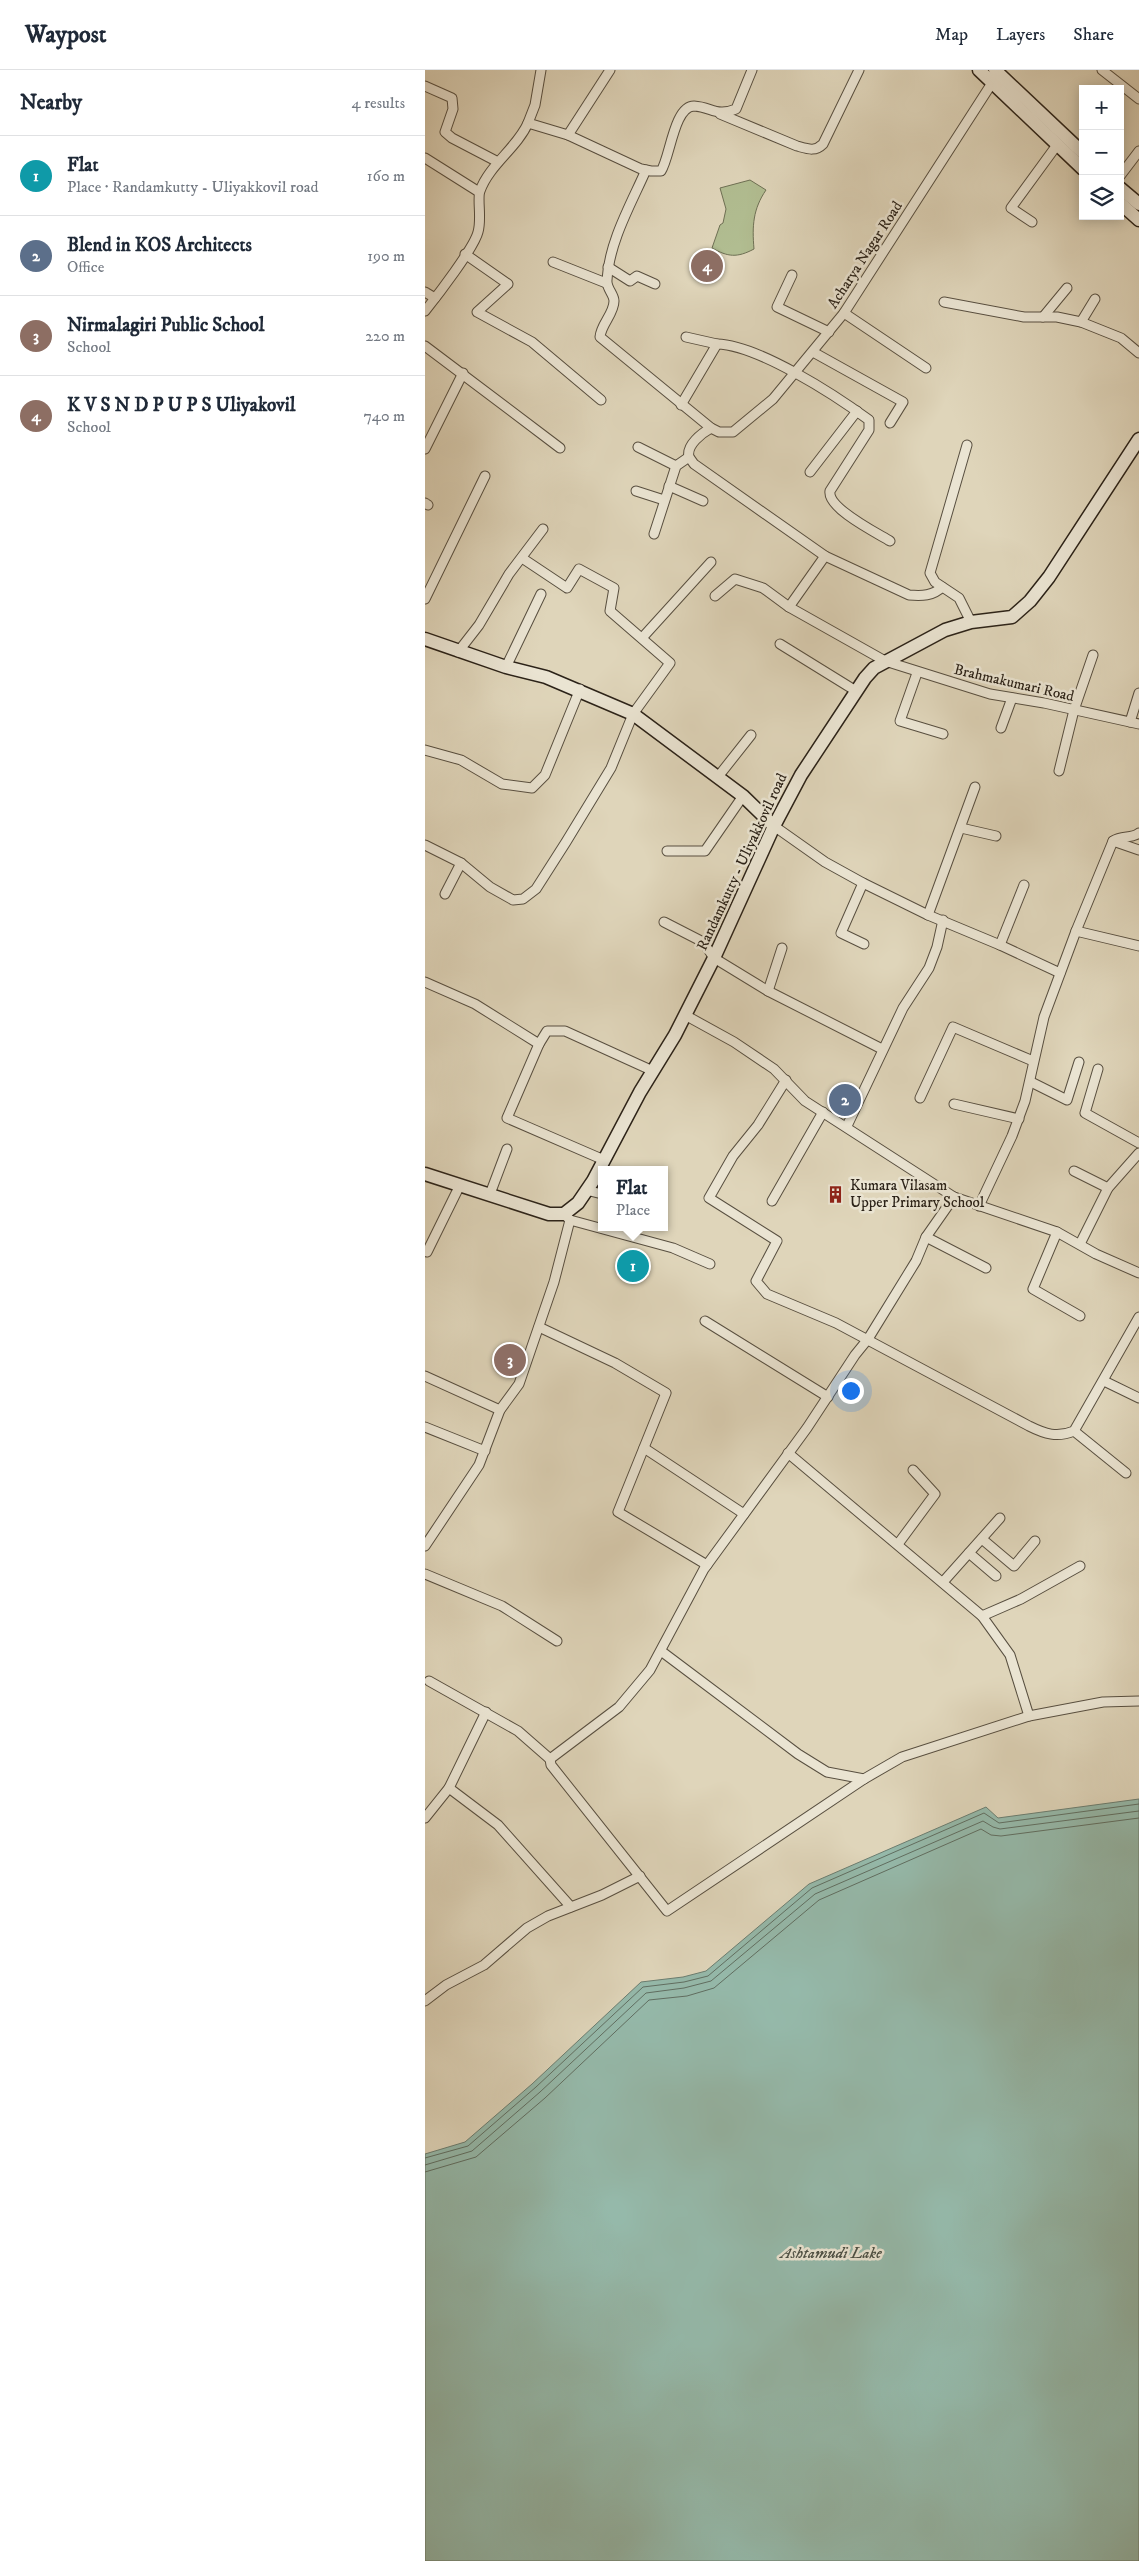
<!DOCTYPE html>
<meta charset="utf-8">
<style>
:root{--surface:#fff;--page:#f6f6f7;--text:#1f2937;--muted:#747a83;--line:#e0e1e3;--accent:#ea580c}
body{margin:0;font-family:"IM FELL DW Pica",serif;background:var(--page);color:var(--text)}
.controls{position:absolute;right:15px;top:15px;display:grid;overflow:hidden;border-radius:0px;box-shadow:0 2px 12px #0003}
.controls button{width:45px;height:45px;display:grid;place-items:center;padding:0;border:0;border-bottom:1px solid var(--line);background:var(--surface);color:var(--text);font:25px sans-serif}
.you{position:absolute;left:425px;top:1320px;width:18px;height:18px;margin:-12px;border:4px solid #fff;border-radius:50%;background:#1a73e8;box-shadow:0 0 0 8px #1a73e833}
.badge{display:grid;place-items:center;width:32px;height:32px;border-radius:50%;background:var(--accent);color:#fff;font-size:16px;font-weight:700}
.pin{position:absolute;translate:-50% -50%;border:2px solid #fff;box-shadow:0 1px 5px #0006}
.popup{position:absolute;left:173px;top:1096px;width:70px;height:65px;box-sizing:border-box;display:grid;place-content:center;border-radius:0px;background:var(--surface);filter:drop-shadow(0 1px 4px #0005);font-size:16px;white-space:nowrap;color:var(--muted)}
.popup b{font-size:19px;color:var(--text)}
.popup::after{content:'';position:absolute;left:50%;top:100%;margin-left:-10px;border:10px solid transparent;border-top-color:var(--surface)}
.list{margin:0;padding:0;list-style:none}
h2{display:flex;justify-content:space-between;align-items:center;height:65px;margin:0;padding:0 20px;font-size:21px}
h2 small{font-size:16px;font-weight:400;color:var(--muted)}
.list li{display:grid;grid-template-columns:32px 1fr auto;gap:15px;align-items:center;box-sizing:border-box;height:80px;padding:0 20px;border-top:1px solid var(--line)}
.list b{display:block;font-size:19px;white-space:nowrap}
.list p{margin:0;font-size:16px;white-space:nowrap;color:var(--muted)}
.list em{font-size:16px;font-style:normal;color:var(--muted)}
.icon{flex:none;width:28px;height:28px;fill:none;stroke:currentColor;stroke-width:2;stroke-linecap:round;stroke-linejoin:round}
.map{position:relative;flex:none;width:714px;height:2491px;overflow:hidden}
header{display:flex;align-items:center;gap:30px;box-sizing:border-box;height:70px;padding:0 25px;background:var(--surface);border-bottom:1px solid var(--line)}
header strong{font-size:24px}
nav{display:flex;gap:28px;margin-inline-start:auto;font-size:18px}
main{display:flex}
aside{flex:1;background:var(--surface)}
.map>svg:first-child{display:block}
.green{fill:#b1bd91;stroke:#6e7054}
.water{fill:#95b9aa;stroke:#6b7d70}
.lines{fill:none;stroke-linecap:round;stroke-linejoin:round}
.shore{stroke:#606e61;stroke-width:1}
.street-casing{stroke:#584f40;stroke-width:11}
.secondary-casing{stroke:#2b2218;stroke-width:15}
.street{stroke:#eae4d2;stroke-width:9}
.secondary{stroke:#eae4d2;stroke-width:12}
.labels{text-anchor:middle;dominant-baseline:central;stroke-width:5;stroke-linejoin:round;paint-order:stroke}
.street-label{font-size:15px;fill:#2b2218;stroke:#eae4d2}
.poi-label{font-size:15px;fill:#2b2218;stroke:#eae4d2;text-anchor:start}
.water-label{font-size:16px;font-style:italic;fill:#4b4f44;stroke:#eae4d2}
</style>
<header>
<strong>Waypost</strong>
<nav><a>Map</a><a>Layers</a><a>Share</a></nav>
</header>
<main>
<aside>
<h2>Nearby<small>4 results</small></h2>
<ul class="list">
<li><span class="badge" style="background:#0f9aa8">1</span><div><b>Flat</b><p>Place · Randamkutty - Uliyakkovil road</p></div><em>160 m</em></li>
<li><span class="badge" style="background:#5c6f8a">2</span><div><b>Blend in KOS Architects</b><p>Office</p></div><em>190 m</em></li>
<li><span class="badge" style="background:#8d6e63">3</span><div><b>Nirmalagiri Public School</b><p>School</p></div><em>220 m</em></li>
<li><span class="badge" style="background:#8d6e63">4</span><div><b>K V S N D P U P S Uliyakovil</b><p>School</p></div><em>740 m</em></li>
</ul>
</aside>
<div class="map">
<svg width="714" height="2491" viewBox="0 0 714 2491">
<rect width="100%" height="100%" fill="#dfd5ba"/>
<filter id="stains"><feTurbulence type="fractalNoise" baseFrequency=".004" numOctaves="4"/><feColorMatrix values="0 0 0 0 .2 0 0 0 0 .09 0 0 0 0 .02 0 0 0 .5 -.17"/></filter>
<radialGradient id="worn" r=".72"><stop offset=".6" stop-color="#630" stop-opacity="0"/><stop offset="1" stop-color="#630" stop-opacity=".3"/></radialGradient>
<path class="green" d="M 325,110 L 341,120 C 328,139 327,156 329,179 C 312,188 303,187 287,178 L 295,155 L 298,153 L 301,139 L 295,118 Z"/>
<polygon class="water" points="714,1729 714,2491 0,2491 0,2084 40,2072 107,2014 216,1912 258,1907 281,1901 384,1814 561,1737 573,1748"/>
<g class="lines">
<g class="shore">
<polyline points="0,2088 43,2076 111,2017 218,1917 259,1912 283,1906 387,1818 559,1743 574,1753 714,1734"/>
<polyline points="0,2095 47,2081 115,2022 221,1923 259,1918 286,1911 390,1824 558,1751 568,1757 575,1759 714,1741"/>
<polyline points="0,2102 51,2087 120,2028 224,1930 262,1926 289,1918 394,1830 556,1759 566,1765 576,1766 714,1748"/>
</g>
<defs>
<g id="street">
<polyline points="677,0 714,29"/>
<polyline points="0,16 27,28 28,39 20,62 27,68 73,92"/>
<path d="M 295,44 L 372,76 C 383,79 390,82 398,74 L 434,0"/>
<polyline points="103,53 110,35 116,0"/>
<polyline points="143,65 185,0"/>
<polyline points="0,88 54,122"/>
<path d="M 221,100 C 206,134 184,172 182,210 C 181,218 189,224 189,231 C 189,244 176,254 175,267 L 286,358 L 294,362 L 308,362 L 348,329 L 419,243 L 567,13"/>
<polyline points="695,106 714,81"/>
<polyline points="607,152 586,138 632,75"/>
<polyline points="40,184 83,214 52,242 107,272 176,330"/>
<polyline points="128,192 181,213"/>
<polyline points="183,197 205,211 212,206 230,214"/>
<polyline points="367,205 352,237 404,262"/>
<polyline points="0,222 10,228"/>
<polyline points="519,232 599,247 632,247 656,252 696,268 714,283"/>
<path d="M 0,241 C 12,226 49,178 53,162 C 57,149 52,128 55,121 C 64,95 92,78 103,53 L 143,65 L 216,99 L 226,101 L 236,101 C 245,88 249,36 269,36 C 287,37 291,47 311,39 L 327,0"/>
<polyline points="419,243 501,298"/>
<polyline points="618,247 642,218"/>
<polyline points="656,252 670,229"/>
<path d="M 292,274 C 333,275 410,325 444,350 L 444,360 L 405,421 C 402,438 450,462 465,471"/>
<polyline points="0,276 135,378"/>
<polyline points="388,282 478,332 465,353"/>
<polyline points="256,335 292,274 261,267"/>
<path d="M 286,358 C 277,363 261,375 264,387 L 269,394 L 400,486 L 484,525 C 497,526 508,526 517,517"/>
<polyline points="542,375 505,503 510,512 534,528 546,552"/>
<polyline points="213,377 251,396"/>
<polyline points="0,379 38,303"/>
<polyline points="385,402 432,341"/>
<polyline points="244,416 278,431"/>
<polyline points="211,421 239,430"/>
<polyline points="0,433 3,435"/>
<polyline points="229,464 251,396 264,387"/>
<polyline points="290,526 310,509 338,518 364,537 460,591 565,624 619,633 714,654"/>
<polyline points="0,529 60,406"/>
<polyline points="364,537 400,486"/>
<polyline points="217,568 286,492"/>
<polyline points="355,574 431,621"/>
<polyline points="33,582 54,555 84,504 118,459"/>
<polyline points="81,597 116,524"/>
<polyline points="492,603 475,651 518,664"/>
<polyline points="705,652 714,623"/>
<polyline points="576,658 587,628"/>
<polyline points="0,680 36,690 77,714 107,718 120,705 155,619"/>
<polyline points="634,701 649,640 668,585"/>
<polyline points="292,708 326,665"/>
<polyline points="349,756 400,792 438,813 503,845 575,875 635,903"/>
<polyline points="536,758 571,766"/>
<polyline points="688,771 714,780"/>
<polyline points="0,775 36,793 65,817 88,830 98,829 111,819 141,772 186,698 208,644 245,593 185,541 189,518 154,499 142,518 97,488"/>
<polyline points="242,781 280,781 318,726"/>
<polyline points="438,813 416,863 439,874"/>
<polyline points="20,824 36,793"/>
<polyline points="503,845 550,717"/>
<polyline points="239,852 278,872 289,888 343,921 457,979"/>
<path d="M 651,861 L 688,771 C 697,765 707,769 714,763"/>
<polyline points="575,875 599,815"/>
<polyline points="0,912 50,934 114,974 122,961 140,961 228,1001"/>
<polyline points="343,921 357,878"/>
<polyline points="260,945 309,972 349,999 380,1031 529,1127 632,1162 671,1184 714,1203"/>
<polyline points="114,974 82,1048 179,1090"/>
<polyline points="673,999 660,1043 714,1073"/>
<path d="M 361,1010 L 333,1055 L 308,1086 L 284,1128 L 352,1171 L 331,1211 L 342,1224 L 411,1253 L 604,1356 C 620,1364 632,1368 649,1361 L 714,1247"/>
<polyline points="606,1012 642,1030 654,992"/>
<polyline points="495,1028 528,957 608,991"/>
<polyline points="529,1034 594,1049"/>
<polyline points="422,1056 478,938 504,898 512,877 518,850"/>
<polyline points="649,1101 683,1118"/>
<polyline points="161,1120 177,1124"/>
<polyline points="65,1124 82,1079"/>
<polyline points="347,1131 398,1042"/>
<polyline points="554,1136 587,1066 600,1031 619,947 651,861 714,876"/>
<polyline points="145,1150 248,1178 285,1194"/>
<polyline points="632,1162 608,1219 655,1246"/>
<polyline points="501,1167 561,1198"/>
<polyline points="655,1174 683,1118 714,1083"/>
<polyline points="2,1182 35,1115"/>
<polyline points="280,1251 403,1327"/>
<polyline points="114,1257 190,1293 241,1323 193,1442 282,1495"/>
<polyline points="0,1306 75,1340"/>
<polyline points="679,1311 714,1328"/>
<polyline points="0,1357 60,1381"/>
<polyline points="649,1361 701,1403"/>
<polyline points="219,1378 319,1444"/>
<polyline points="363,1383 557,1546 585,1585 604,1646"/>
<polyline points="557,1469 589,1496 610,1471"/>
<polyline points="473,1474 510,1424 488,1400"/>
<polyline points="0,1476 54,1395 75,1340 94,1314 129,1212 145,1150 139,1144"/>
<polyline points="544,1483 571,1506"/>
<polyline points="0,1504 77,1536 132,1571"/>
<polyline points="518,1512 575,1448"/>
<polyline points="557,1546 596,1529 655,1496"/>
<polyline points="236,1581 373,1684 402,1702 439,1709 477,1687 604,1646 678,1632 714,1631"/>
<polyline points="4,1611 93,1661 125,1689"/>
<polyline points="439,1709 242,1841 126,1695 125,1689 194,1637 225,1600 279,1499 382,1358 430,1285 443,1269 491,1191 501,1167 529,1127"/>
<polyline points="24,1718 73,1755 146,1837"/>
<polyline points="0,1748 24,1718 61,1642"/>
<polyline points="0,1931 21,1915 59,1895 102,1858 123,1846 177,1825 215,1806"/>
</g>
<g id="secondary">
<polyline points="554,0 658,99"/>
<polyline points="570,0 658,83"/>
<polyline points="695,118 714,134"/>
<polyline points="695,133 714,150"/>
<polyline points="0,569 81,597 121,607 208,644 318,726 349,756"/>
<polyline points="0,1104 124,1144 139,1144 153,1133 168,1111 215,1022 250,965 289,888 349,756 376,705 440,608 449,598 520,560 546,552 587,547 605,531 624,507 714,369"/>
</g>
</defs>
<use href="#street" class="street-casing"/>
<use href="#secondary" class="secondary-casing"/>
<use href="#street" class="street"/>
<use href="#secondary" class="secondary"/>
</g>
<defs>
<symbol id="building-bare" viewBox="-9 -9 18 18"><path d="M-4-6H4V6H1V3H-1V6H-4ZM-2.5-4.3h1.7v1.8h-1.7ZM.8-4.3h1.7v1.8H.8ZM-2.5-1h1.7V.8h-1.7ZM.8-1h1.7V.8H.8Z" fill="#8f2418" stroke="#eae4d2" stroke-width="2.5" paint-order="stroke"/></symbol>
</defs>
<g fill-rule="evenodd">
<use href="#building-bare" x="398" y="1112" width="25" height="25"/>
</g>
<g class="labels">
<g class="street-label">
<text transform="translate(440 185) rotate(-57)">Acharya Nagar Road</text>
<text transform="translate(589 613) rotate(13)">Brahmakumari Road</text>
<text transform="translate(317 792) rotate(-65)">Randamkutty - Uliyakkovil road</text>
</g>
<g class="poi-label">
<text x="425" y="1115">Kumara Vilasam<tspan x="425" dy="17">Upper Primary School</tspan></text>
</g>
<g class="water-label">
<text x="406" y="2183">Ashtamudi Lake</text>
</g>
</g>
<rect width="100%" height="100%" filter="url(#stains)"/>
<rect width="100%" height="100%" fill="url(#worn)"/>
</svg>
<div class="controls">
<button>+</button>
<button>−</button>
<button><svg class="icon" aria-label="layers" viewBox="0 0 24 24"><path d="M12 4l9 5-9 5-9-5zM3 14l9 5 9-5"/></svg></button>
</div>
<div class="you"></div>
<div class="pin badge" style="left:208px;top:1196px;background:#0f9aa8">1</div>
<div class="popup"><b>Flat</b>Place</div>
<div class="pin badge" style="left:420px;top:1030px;background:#5c6f8a">2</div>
<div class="pin badge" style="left:85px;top:1290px;background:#8d6e63">3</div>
<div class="pin badge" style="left:282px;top:196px;background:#8d6e63">4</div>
</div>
</main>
